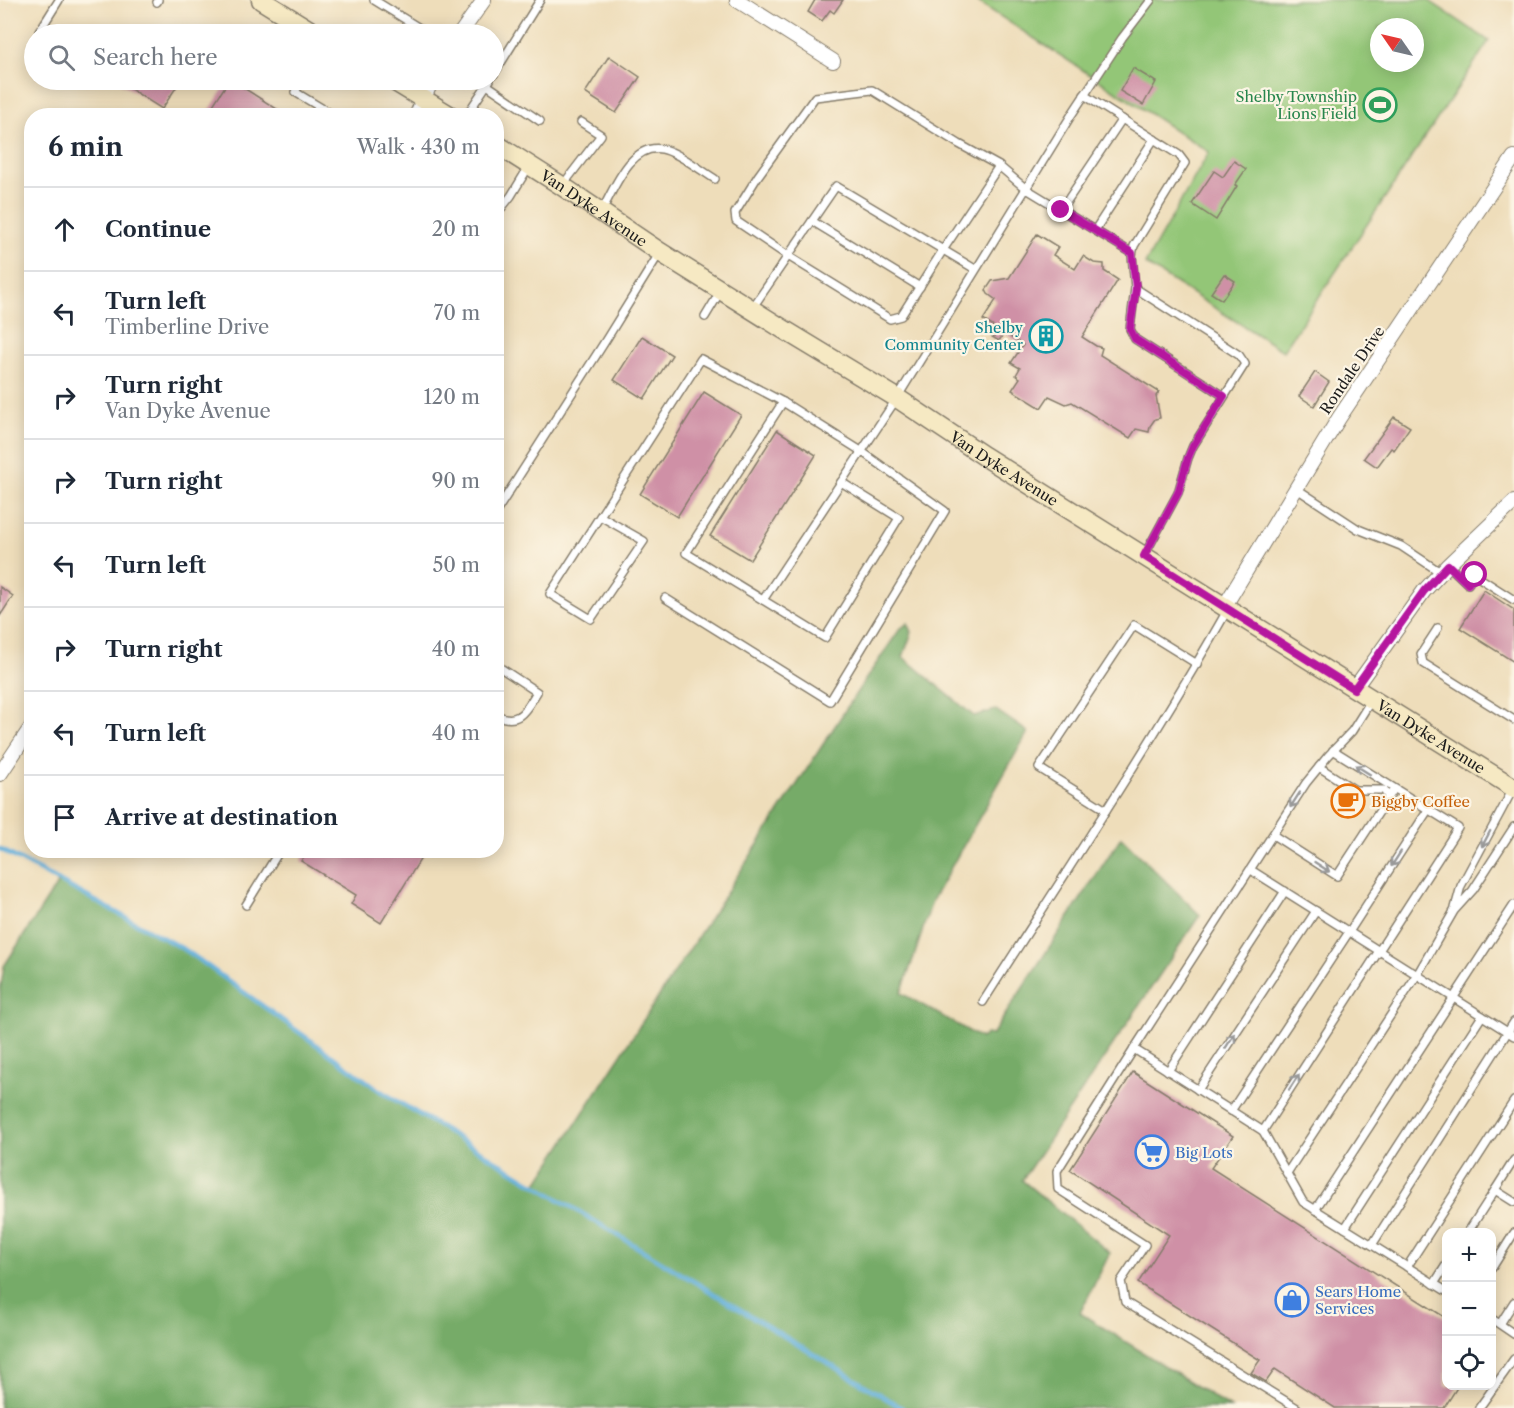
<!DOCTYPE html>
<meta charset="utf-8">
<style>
:root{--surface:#fff;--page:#f2f2f3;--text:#1f2937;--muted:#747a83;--line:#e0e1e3}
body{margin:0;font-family:"Libre Caslon Text",serif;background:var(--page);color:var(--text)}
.controls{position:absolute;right:18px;bottom:18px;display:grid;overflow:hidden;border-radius:12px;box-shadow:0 3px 15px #0003}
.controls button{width:54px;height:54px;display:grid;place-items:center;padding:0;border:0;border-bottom:2px solid var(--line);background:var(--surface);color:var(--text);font:30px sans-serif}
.compass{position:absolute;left:1370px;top:18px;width:54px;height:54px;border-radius:50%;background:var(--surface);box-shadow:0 3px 15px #0003;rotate:304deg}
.stop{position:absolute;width:18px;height:18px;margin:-14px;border:4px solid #b5179e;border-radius:50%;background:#fff}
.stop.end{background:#b5179e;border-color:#fff;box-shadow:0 2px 6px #0008}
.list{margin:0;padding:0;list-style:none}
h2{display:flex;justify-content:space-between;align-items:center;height:78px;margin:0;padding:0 24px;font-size:26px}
h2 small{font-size:20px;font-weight:400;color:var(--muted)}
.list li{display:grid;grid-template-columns:39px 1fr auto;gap:18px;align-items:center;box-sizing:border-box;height:84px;padding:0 24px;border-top:2px solid var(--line)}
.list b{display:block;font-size:22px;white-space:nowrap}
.list p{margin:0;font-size:20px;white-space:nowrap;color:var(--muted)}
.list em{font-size:20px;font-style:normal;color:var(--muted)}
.icon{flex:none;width:33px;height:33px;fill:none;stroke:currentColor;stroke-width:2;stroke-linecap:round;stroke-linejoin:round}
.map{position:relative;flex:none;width:1514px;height:1408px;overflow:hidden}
.search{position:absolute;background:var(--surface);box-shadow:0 3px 15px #0003;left:24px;top:24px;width:480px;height:66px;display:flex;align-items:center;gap:15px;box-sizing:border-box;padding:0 21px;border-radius:33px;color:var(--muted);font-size:22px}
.panel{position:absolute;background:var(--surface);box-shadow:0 3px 15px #0003;left:24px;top:108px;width:480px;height:750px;border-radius:24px}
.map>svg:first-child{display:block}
.green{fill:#93c677;stroke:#58714a;stroke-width:1.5;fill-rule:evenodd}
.forest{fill:#76ab68;stroke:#496442;stroke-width:1.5}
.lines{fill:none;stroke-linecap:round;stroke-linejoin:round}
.stream{stroke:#61afdb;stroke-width:4.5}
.building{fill:#cf90a6}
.lane-casing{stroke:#857c6b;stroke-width:10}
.street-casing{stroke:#857c6b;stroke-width:16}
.secondary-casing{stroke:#857c6b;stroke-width:21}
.lane{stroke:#fff;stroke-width:7}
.street{stroke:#fff;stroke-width:14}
.secondary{stroke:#f6e9c3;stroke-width:18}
.oneway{stroke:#999}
.route{stroke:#b5179e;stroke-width:8}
.labels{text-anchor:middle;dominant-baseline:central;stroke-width:4.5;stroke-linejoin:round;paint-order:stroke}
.leisure-label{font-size:15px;fill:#27864d;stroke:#fcf5e5;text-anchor:end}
.street-label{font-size:15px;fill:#1c1c1c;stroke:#fcf5e5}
.culture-label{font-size:15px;fill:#0d838f;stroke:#fcf5e5;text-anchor:end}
.food-label{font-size:15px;fill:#c56008;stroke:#fcf5e5;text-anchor:start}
.shop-label{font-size:15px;fill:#366cbe;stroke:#fcf5e5;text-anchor:start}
</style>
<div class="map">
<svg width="1514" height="1408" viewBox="0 0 1514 1408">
<rect width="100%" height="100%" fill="#fcf5e5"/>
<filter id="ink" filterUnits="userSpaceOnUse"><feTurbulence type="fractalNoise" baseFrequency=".0167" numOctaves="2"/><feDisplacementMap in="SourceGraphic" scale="12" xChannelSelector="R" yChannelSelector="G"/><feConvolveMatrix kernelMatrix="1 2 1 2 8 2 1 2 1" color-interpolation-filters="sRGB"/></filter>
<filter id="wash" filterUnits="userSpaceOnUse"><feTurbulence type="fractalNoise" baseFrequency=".008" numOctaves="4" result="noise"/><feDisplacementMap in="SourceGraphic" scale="24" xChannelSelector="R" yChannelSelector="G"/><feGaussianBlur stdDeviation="1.35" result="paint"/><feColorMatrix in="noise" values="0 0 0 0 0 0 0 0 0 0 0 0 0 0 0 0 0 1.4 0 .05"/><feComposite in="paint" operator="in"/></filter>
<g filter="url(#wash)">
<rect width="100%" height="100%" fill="#eeddba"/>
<path class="green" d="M 975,0 L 1428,0 L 1489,41 L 1283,351 L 1145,264 L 1209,152 ZM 1379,27 L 1415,27 L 1415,63 L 1379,63 Z"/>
<polygon class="forest" points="908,623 912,632 903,657 974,716 996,710 1028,732 932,901 914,957 901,993 981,1038 986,1034 992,1035 1121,837 1200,915 1022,1180 1110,1253 1080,1313 1231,1408 0,1408 0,992 4,966 59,881 187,951 379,1090 536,1185 861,686 900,629"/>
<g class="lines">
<polyline class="stream" points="0,849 187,951 379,1090 902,1408"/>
</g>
<g id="blocks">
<g class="building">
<polygon points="815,0 843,0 834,13 830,10 822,21 808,12"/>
<polygon points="609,56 640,77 616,113 585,93"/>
<polygon points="1133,68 1156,82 1143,105 1120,91"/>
<polygon points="116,80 181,80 162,109"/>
<polygon points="229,80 231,80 288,116 206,116"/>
<polygon points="1234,161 1246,169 1235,185 1237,186 1216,220 1192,204 1214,171 1223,177"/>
<polygon points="1037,234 1058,247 1053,255 1075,269 1083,256 1094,263 1104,264 1104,271 1118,280 1082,337 1096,346 1102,348 1100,355 1159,392 1156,396 1160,418 1155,419 1150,426 1149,432 1136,429 1130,438 1072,402 1066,404 1049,396 1041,408 1012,390 1020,378 1016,375 1020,368 1011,363 1023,345 1004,333 999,341 989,335 994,327 983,320 996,300 988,294 986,290 992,281 1009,278"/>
<polygon points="1224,274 1235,281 1222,300 1211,293"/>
<polygon points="642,336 672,355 644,399 614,380"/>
<polygon points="1315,372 1329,382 1314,406 1299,396"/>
<polygon points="704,392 741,415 677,517 640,494"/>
<polygon points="1394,417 1410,427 1394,450 1391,448 1377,467 1364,458"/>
<polygon points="777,430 816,455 750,560 710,536"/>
<polygon points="0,587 13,596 0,616"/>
<polygon points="1484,590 1514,610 1514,662 1460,628"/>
<polygon points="308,850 426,850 381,923 351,904 356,895 301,861"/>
<polygon points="1133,1072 1233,1136 1211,1168 1446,1318 1446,1386 1458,1386 1444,1408 1335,1408 1275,1369 1266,1382 1251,1373 1260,1360 1138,1283 1169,1235 1070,1170"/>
</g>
</g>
</g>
<g filter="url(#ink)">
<use href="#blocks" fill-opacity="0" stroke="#857c6b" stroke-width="1.5"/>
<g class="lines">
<defs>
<g id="lane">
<polyline points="374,0 429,34"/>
<polyline points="157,2 158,0"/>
<polyline points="39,32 59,0"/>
<polyline points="494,74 540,0"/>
<polyline points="302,80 295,92 328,112 328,116"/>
<polyline points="487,85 540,121"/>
<polyline points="1084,95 1179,155 1185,163 1134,246 1132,255 1135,288"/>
<polyline points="466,116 490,80"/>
<polyline points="999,166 943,250 901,316 890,319 788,256 736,221 735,213 758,176 815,97 872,90 959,144 999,166 1025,188 1132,253"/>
<polyline points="562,186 601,135 581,122"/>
<polyline points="1061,210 1122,119"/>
<path d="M 601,212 C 614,190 630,143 662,149 C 676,151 702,171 715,179"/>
<polyline points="496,215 511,196 528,168"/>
<polyline points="812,221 920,287"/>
<polyline points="1095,230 1154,139"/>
<polyline points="753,307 836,186 975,269"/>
<polyline points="705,317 720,292"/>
<polyline points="783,402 686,553 825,638 899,518 841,482"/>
<polyline points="1297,489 1358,529 1401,546 1440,572"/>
<polyline points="496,512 604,343 659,254"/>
<polyline points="600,516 644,541 591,619 550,594 701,359 783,402 861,451 945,511 830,701 665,598"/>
<polyline points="1144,556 1178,493 1188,458 1193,446 1245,364 1239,355 1135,288 1130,329 1135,339 1224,396"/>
<polyline points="1448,565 1468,584 1475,575 1514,600"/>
<polyline points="763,600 897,398 1072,114 1122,38 1151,0"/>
<polyline points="1438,628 1421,654 1423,663 1514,720"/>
<path d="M 496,665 L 537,692 C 526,709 520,726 496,715"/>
<polyline points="1319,767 1355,790 1384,790 1388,797"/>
<polyline points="1106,810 1039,768 1134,625 1197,664"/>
<polyline points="1273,835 1337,876 1394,789"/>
<polyline points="1251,870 1514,1036"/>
<polyline points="246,905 280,850"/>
<polyline points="1455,908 1461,886 1513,789"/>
<path d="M 983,1002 C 1066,872 1152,743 1228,609"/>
<polyline points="1134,1049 1263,1131 1303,1202 1446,1291"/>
<polyline points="1168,1071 1285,891"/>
<polyline points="1198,1090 1316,911"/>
<polyline points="1231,1111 1349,932 1428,810"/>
<polyline points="1263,1131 1458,828 1333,750"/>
<polyline points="1514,1160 1495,1190 1514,1202"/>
<polyline points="1287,1173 1417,975 1454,911 1473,890 1514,827"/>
<polyline points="1315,1210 1514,905"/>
<polyline points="1345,1228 1482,1016"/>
<polyline points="1468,1232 1495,1190"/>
<polyline points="1372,1245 1514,1022"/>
<polyline points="1407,1267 1514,1101"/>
<polyline points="1492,1268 1514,1233"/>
<polyline points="1434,1284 1446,1265"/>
<polyline points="1492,1319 1514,1334"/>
<polyline points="1500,1324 1514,1302"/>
<polyline points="1297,1408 1125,1302 1121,1281 1145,1245 1058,1189 1057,1171 1134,1049 1306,783 1328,756 1352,731 1372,699"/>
<polyline points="1479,1408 1514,1359"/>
</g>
<g id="street">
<polyline points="737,0 833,61"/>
<polyline points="460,34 484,0"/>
<polyline points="416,116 432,80"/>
<polyline points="1224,607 1339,418 1514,157"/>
<polyline points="1354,689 1424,591 1448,565 1514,502"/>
<polyline points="0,774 32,726"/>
</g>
<g id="secondary">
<polyline points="261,0 316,34"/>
<polyline points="392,80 451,116"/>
<path id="s1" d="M 496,144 L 562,186 L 660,252 L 783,329 L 897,398 L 984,456 L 1514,788"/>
</g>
</defs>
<use href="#lane" class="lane-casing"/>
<use href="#street" class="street-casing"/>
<use href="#secondary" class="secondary-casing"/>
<use href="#lane" class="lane"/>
<use href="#street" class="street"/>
<use href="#secondary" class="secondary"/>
</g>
<defs><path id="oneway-shaft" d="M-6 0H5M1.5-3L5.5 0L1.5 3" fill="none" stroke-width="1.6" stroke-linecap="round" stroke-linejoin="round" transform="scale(1.5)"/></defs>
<g class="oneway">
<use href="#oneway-shaft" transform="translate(1363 770) rotate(-148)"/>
<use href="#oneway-shaft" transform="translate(1295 800) rotate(123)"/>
<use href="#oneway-shaft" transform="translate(1486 839) rotate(118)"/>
<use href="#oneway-shaft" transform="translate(1396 859) rotate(123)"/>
<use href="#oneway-shaft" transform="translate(1322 867) rotate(33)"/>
<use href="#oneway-shaft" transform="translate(1230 1041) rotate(-57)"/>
<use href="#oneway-shaft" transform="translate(1294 1082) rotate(-57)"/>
</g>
</g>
<g class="lines" filter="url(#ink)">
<polyline class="route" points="1061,210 1132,253 1136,288 1130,329 1135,339 1224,396 1193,446 1188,458 1178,493 1144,556 1354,689 1424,591 1448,565 1468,584 1475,575"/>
</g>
<defs>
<symbol id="stadium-ring" viewBox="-11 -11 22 22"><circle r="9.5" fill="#fcf5e5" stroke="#2e9e5b" stroke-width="1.5"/><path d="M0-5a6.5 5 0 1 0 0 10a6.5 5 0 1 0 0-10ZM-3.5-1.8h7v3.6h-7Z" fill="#2e9e5b"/></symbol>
<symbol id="building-ring" viewBox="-11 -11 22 22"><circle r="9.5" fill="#fcf5e5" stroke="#0f9aa8" stroke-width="1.5"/><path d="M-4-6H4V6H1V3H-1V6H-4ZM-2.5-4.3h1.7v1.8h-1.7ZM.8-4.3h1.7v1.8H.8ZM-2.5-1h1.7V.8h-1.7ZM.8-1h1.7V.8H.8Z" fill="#0f9aa8"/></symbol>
<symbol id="cafe-ring" viewBox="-11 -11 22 22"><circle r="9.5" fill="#fcf5e5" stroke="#e8710a" stroke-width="1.5"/><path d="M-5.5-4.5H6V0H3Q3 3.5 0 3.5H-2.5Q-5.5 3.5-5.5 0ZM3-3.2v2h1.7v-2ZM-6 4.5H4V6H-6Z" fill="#e8710a"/></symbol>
<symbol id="supermarket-ring" viewBox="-11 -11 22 22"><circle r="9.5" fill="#fcf5e5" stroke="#3f7fe0" stroke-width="1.5"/><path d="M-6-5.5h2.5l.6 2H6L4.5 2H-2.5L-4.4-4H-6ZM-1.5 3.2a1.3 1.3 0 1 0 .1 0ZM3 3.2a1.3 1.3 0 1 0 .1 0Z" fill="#3f7fe0"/></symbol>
<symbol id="shop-ring" viewBox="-11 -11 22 22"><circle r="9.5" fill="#fcf5e5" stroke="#3f7fe0" stroke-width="1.5"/><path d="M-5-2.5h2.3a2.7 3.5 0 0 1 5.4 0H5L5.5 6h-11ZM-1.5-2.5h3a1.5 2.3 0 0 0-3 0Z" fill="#3f7fe0"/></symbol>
</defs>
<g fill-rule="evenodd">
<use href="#stadium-ring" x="1361" y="86" width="38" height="38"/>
<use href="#building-ring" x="1027" y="317" width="38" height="38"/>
<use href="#cafe-ring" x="1329" y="782" width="38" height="38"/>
<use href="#supermarket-ring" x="1133" y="1133" width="38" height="38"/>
<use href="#shop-ring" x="1273" y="1281" width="38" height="38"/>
</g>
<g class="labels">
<g class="leisure-label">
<text x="1357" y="96">Shelby Township<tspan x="1357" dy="17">Lions Field</tspan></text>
</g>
<g class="street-label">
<text stroke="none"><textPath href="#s1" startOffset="117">Van Dyke Avenue</textPath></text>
<text transform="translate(1352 370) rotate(-56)">Rondale Drive</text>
<text stroke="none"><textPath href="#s1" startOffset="603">Van Dyke Avenue</textPath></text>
<text stroke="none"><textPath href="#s1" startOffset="1107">Van Dyke Avenue</textPath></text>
</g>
<g class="culture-label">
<text x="1023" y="327">Shelby<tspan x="1023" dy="17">Community Center</tspan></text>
</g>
<g class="food-label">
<text x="1371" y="801">Biggby Coffee</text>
</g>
<g class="shop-label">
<text x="1175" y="1152">Big Lots</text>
<text x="1315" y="1291">Sears Home<tspan x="1315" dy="17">Services</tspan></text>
</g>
</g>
</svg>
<div class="controls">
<button>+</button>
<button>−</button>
<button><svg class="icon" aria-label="locate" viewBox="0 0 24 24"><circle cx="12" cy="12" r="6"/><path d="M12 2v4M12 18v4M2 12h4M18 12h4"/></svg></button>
</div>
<svg class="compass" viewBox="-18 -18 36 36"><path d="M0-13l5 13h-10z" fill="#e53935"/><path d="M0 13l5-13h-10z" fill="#747a83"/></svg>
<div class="stop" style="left:1475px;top:575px"></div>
<div class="stop end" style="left:1061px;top:210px"></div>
<div class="search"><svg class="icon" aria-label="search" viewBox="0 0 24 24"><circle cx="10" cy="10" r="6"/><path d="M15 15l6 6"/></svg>Search here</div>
<section class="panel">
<h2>6 min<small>Walk · 430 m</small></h2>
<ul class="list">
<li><svg class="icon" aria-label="ahead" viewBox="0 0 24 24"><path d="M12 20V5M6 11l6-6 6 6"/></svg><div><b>Continue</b></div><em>20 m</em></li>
<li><svg class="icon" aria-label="left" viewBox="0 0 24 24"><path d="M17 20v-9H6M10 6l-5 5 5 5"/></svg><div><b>Turn left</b><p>Timberline Drive</p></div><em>70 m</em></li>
<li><svg class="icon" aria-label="right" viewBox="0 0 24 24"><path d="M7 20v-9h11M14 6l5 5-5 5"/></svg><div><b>Turn right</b><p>Van Dyke Avenue</p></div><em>120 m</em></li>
<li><svg class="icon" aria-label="right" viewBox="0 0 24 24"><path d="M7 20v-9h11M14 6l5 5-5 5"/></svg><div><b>Turn right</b></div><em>90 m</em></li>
<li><svg class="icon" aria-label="left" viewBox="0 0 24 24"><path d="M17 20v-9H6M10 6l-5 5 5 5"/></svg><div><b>Turn left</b></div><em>50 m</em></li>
<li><svg class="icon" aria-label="right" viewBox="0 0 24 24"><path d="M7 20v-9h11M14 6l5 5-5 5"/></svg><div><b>Turn right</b></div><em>40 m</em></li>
<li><svg class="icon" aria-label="left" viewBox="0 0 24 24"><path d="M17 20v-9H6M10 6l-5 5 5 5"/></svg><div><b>Turn left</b></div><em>40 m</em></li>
<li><svg class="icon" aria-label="arrive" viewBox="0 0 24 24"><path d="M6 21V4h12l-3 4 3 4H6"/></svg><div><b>Arrive at destination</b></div></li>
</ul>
</section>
</div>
